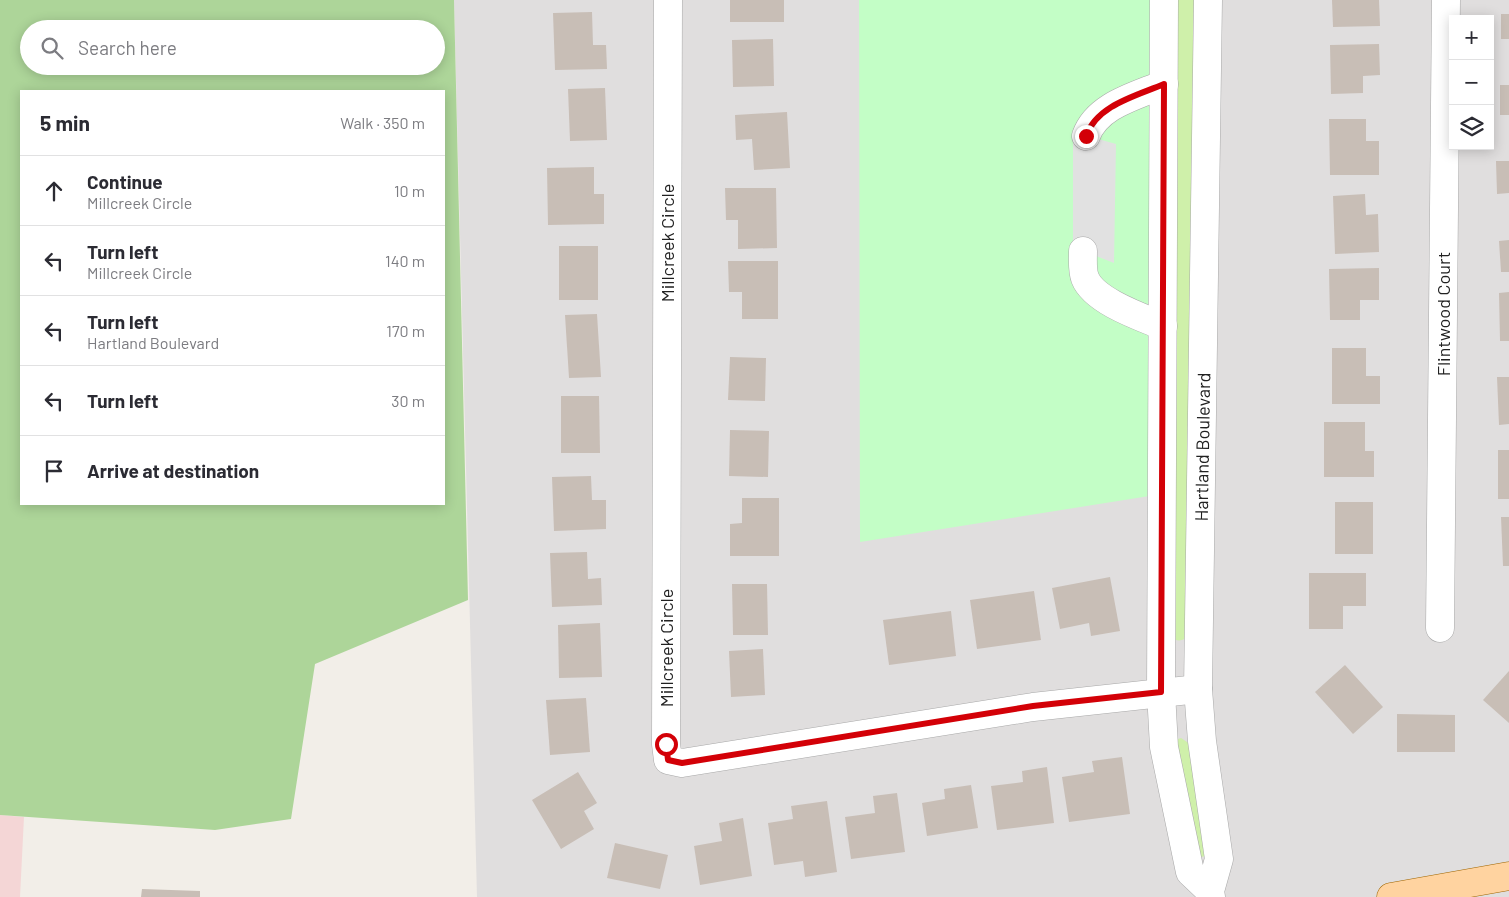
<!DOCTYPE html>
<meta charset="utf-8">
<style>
:root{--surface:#fff;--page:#f7f7f7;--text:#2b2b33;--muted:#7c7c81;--line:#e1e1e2}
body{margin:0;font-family:Barlow,sans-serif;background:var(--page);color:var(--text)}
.controls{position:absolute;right:15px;top:15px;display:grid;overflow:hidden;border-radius:0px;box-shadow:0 2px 12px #0003}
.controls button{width:45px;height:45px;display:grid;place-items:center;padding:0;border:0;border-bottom:1px solid var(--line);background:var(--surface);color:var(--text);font:25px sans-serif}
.stop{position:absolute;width:15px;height:15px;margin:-11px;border:4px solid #d30007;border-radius:50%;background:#fff}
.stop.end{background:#d30007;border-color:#fff;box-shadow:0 1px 5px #0008}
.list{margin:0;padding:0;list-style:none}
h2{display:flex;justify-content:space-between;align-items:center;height:65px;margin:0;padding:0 20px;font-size:21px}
h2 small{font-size:16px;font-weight:400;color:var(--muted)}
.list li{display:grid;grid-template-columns:32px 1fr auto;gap:15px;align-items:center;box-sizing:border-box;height:70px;padding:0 20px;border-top:1px solid var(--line)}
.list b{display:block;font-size:19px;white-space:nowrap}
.list p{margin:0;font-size:16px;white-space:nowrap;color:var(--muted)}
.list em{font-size:16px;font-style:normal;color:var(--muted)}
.icon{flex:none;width:28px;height:28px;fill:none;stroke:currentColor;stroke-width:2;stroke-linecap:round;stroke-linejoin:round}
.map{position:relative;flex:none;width:1509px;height:897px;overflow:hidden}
.search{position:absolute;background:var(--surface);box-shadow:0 2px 12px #0003;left:20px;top:20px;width:425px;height:55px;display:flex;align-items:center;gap:12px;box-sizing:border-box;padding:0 18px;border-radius:28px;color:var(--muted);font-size:19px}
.panel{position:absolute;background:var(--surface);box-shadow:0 2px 12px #0003;left:20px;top:90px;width:425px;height:415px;border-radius:0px}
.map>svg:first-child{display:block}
.residential{fill:#e0dede;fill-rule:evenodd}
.commercial{fill:#f4d6d6}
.grass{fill:#cff0aa}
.forest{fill:#add599;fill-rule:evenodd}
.park{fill:#c3fec6}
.parking{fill:#e1e1e1}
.building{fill:#c8beb6}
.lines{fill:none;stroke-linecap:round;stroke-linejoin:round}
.minor-casing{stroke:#a8a8a8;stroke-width:29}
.major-casing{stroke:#9f6500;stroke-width:29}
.minor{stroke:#fff;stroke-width:28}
.major{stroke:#ffd3a0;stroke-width:28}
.route{stroke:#d30007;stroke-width:6}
.labels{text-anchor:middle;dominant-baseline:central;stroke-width:4.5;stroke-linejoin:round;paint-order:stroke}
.street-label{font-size:18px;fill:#212121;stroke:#fff}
</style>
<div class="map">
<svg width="1509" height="897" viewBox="0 0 1509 897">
<rect width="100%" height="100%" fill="#f2eee8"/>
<path class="residential" d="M 454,0 L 1509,0 L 1509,897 L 477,897 ZM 1453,19 L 1490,19 L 1490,146 L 1453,146 Z"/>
<polygon class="commercial" points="0,815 24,817 20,897 0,897"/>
<g class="grass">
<path d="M 1176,0 L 1195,0 L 1186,638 C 1182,641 1177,641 1173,639 Z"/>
<polygon points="1181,738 1190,744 1207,856 1200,857 1175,740"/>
</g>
<path class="forest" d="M 0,0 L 454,0 L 468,600 L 315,664 L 291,819 L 215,830 L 0,815 ZM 29,29 L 436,29 L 436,66 L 29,66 ZM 21,91 L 444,91 L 444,504 L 21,504 Z"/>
<polygon class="park" points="859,0 1164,0 1162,494 860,542"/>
<polygon class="parking" points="1073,132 1116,144 1114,263 1073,247"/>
<g class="building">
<rect x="730" y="0" width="54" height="22"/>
<polygon points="1332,0 1379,0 1380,26 1333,27"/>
<polygon points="592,12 593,45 606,45 607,69 555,70 553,13"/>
<rect x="1501" y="14" width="8" height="25"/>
<polygon points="773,39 774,86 733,87 732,40"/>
<polygon points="1379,44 1380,75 1363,76 1363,93 1331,94 1330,45"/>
<rect x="1500" y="85" width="9" height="30"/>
<polygon points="605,88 607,140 570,141 568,89"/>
<polygon points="787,112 790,168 754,170 752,139 736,140 735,115"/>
<polygon points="1329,119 1366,119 1366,141 1379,141 1379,175 1330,175"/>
<polygon points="1496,161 1509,161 1509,193 1497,194"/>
<polygon points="594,167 594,194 604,194 604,224 548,225 547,168"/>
<polygon points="725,188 776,188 777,248 738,249 738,220 726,220"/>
<polygon points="1365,194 1366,215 1378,214 1379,252 1335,254 1333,196"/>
<polygon points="1509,240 1509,272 1501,272 1499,241"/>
<rect x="559" y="246" width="39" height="54"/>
<polygon points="728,261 778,261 778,319 742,319 742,292 729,292"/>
<polygon points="1379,268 1379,300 1360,300 1360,320 1330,320 1329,269"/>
<polygon points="1509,292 1509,341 1500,341 1499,293"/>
<polygon points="597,314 601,377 569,378 565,315"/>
<polygon points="1332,348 1366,348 1366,376 1380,376 1380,404 1332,404"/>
<polygon points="730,357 766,358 765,401 728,400"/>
<polygon points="1497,377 1509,377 1509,424 1499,425"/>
<polygon points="561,396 599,396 600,453 561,453"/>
<polygon points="1324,422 1365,422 1365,451 1374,451 1374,477 1324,477"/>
<polygon points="730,430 769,431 768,477 729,476"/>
<rect x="1498" y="450" width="11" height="49"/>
<polygon points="591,476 592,500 606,500 606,529 554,531 552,477"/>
<polygon points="742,498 779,498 779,556 730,556 730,524 742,523"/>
<rect x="1335" y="502" width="38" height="52"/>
<polygon points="1501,517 1509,517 1509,566 1503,566"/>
<polygon points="587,552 588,579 601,578 602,605 552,607 550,553"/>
<polygon points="1309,573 1366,573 1366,606 1343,606 1343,629 1309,629"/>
<polygon points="1110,577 1120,631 1091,636 1089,623 1060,629 1052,588"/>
<polygon points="732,584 767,584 768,635 733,635"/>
<polygon points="1034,591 1041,640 977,649 970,600"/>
<polygon points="951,611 956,656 889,665 883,620"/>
<polygon points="600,623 602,677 559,678 558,625"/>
<polygon points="763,649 765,695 731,697 729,651"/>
<polygon points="1345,665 1383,707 1353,734 1315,692"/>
<polygon points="1509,671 1509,723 1483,700"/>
<polygon points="586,698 590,752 550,755 546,700"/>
<polygon points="1397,714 1455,715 1455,752 1397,752"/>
<polygon points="1122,757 1130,814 1069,822 1062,777 1094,772 1092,761"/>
<polygon points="1047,767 1054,823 997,830 991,786 1023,782 1022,771"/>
<polygon points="578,772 597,803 584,811 594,829 561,849 532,800"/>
<polygon points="971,785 978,828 927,836 922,803 945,799 944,789"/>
<polygon points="897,793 905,852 851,859 845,817 875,813 873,796"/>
<polygon points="827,801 837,872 805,877 803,861 774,865 768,823 793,819 791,806"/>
<polygon points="743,818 752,876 700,885 694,846 722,841 719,823"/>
<polygon points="615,843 668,855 660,889 607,878"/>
<polygon points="142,889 200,891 200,897 141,897"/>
</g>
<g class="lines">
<defs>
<g id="minor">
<polyline points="668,0 666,744 668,760 682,763 1033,707 1198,689"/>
<polyline points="1164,0 1161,692 1164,747 1190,872 1210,891"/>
<polyline points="1208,0 1198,689 1202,741 1219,859 1210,891 1211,897"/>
<path d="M 1086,136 C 1097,105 1136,96 1164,84"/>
<path d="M 1083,251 C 1083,260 1082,270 1085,278 C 1094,301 1141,317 1163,326"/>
<polyline points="1440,628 1446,0"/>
</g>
<polyline id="major" points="1391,897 1509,876"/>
</defs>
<use href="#minor" class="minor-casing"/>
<use href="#major" class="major-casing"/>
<use href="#minor" class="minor"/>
<use href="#major" class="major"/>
</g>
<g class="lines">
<path class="route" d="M 666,744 L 668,760 L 682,763 L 1033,706 L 1161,692 L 1164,84 C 1136,96 1097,105 1086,136"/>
</g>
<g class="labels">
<g class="street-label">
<text transform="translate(667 243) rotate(-90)">Millcreek Circle</text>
<text transform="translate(1443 314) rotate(-90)">Flintwood Court</text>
<text transform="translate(1202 447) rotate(-89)">Hartland Boulevard</text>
<text transform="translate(666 648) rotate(-90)">Millcreek Circle</text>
</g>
</g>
</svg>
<div class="controls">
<button>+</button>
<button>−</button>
<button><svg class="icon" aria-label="layers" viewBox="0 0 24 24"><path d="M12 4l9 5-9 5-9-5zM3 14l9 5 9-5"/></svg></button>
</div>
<div class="stop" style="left:666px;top:744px"></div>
<div class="stop end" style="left:1086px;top:136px"></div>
<div class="search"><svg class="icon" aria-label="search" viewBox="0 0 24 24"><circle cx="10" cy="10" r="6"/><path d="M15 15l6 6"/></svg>Search here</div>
<section class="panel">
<h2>5 min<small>Walk · 350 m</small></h2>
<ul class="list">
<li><svg class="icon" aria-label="ahead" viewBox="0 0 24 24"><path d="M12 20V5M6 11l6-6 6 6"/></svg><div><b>Continue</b><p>Millcreek Circle</p></div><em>10 m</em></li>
<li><svg class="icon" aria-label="left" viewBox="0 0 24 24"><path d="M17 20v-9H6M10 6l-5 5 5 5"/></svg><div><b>Turn left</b><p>Millcreek Circle</p></div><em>140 m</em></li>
<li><svg class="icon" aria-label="left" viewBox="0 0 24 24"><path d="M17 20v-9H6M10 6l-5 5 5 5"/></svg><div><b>Turn left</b><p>Hartland Boulevard</p></div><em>170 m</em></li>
<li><svg class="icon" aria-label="left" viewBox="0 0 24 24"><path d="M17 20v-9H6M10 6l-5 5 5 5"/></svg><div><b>Turn left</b></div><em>30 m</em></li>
<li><svg class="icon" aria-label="arrive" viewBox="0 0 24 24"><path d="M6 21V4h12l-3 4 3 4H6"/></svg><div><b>Arrive at destination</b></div></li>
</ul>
</section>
</div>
